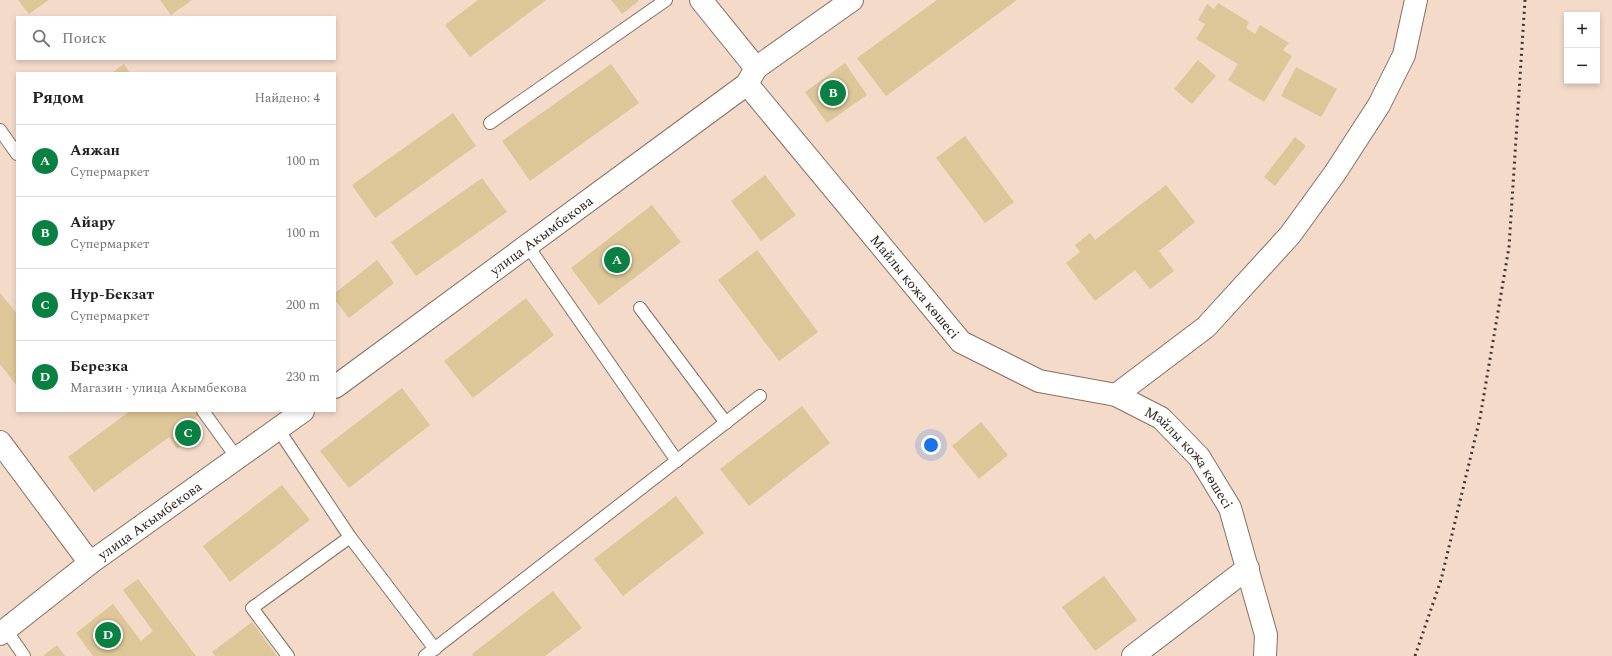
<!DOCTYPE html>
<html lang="ru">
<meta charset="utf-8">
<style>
:root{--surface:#fff;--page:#f2f2f2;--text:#202124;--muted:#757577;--line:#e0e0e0;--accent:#0b8043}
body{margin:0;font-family:Spectral,serif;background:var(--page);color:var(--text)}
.controls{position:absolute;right:12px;top:12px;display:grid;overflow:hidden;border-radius:0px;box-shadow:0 2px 6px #0003}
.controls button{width:36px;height:36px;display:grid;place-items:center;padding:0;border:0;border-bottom:1px solid var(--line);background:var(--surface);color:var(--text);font:20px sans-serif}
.you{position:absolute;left:931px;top:445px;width:14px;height:14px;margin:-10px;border:3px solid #fff;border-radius:50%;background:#1a73e8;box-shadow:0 0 0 6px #1a73e833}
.badge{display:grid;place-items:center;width:26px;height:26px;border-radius:50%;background:var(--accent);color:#fff;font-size:13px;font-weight:700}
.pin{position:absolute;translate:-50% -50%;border:2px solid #fff;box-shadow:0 1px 4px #0006}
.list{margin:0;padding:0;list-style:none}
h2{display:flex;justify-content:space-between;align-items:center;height:52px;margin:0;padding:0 16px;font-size:17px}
h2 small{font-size:13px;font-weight:400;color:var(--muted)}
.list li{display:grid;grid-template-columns:26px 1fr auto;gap:12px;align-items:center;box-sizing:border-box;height:72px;padding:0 16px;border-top:1px solid var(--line)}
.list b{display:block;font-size:15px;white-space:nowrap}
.list p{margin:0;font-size:13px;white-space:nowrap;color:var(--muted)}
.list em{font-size:13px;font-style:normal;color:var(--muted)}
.icon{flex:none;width:22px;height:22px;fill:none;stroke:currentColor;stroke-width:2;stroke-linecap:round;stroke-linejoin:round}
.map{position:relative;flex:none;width:1612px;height:656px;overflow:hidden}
.search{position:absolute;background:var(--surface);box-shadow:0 2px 6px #0003;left:16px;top:16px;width:320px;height:44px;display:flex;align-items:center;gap:10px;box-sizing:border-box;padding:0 14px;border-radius:0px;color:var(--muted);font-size:15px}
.panel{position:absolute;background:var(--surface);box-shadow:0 2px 6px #0003;left:16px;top:72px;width:320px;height:340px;border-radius:0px}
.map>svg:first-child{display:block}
.building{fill:#ddc798}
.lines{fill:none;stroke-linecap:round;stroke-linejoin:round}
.service-casing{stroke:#877161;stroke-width:14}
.minor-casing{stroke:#877161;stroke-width:24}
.service{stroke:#fff;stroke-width:12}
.minor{stroke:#fff;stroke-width:22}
.rail{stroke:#42362e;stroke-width:3;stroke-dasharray:2 4;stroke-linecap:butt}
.labels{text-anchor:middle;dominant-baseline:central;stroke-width:3;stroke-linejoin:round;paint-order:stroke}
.street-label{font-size:14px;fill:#251c15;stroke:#f4dac9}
</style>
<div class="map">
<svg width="1612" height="656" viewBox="0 0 1612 656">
<rect width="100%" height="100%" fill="#f4dac9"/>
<g class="building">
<polygon points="18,0 49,0 29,14"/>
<polygon points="160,0 192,0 171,15"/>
<polygon points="478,0 546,0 470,57 445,25"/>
<polygon points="611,0 638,0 639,1 622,14"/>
<polygon points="937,0 1017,0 886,96 857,58"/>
<polygon points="1218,3 1249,22 1246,28 1255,34 1260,25 1289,43 1283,50 1292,56 1264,102 1228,80 1238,64 1196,39 1205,24 1198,20 1207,4 1214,9"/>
<polygon points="1198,60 1216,76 1192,104 1174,89"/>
<polygon points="845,63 867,95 827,123 805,92"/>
<polygon points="124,64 130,73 112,73"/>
<polygon points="611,64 639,103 530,181 502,141"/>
<polygon points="1296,67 1337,89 1321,117 1281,96"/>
<polygon points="453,113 476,146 375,218 352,185"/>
<polygon points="965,136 1014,202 985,223 936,158"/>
<polygon points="1295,137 1306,146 1275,186 1264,177"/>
<polygon points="765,175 796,215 761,241 731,201"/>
<polygon points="482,178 507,212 416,276 391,242"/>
<polygon points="1166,185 1195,222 1159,251 1174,271 1150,289 1135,270 1095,301 1066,263 1080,252 1075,245 1090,233 1095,240"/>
<polygon points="652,205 681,242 599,305 571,268"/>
<polygon points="757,250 818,332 779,361 718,280"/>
<polygon points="377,260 394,283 349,318 335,300 335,293"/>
<polygon points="0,293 17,314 17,386 0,364"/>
<polygon points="526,298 554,335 473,398 444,361"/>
<polygon points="402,388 430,425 349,488 320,451"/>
<polygon points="802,406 830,443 749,506 720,469"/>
<polygon points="130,411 196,411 199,415 193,420 201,431 177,449 169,437 94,492 68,457"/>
<polygon points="981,422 1008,455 979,479 952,446"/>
<polygon points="282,485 310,520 230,582 203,546"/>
<polygon points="676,496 704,533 623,596 594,559"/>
<polygon points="1104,576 1137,620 1095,651 1062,607"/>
<polygon points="138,579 184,640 196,656 93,656 76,633 113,604 141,641 153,631 123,590"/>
<polygon points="553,591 582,628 545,656 473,656 472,654"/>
<polygon points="252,622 277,656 215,656 212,652"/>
<polygon points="57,645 65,656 45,656 44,655"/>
</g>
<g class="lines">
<defs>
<g id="service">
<polyline points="490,123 666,0"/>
<polyline points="0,130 17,154"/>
<polyline points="527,245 677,461"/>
<polyline points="640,308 726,423"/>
<polyline points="203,411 237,458"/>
<polyline points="278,429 350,537 435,649"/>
<polyline points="6,630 24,656"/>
<polyline points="288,656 252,608 350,537"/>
<polyline points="425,656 760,396"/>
</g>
<g id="minor">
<path id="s1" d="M 701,0 L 756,68 L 747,84 L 961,342 L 1039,381 L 1116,395 L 1161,418 L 1199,457 L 1230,508 L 1266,635 L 1265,656"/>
<polyline points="756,68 852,0"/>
<path id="s2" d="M 335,387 L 747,84"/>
<polyline points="1116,395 1206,327 1290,235 1335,173 1379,105 1404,55 1416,0"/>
<polyline points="0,442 90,563"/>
<path id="s3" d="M 0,634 L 90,563 L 303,411"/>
<polyline points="1133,656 1248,568"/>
</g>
</defs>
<use href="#service" class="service-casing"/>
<use href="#minor" class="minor-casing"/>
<use href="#service" class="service"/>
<use href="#minor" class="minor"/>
<polyline class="rail" points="1415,656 1441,580 1480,418 1509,247 1525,0"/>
</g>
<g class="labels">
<g class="street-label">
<text stroke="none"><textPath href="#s2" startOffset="256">улица Акымбекова</textPath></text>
<text stroke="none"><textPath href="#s1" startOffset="369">Майлы қожа көшесі</textPath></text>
<text stroke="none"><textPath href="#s1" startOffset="705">Майлы қожа көшесі</textPath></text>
<text stroke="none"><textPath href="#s3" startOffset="188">улица Акымбекова</textPath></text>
</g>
</g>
</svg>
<div class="controls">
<button>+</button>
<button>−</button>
</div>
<div class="you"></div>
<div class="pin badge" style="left:617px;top:260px">A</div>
<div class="pin badge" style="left:833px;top:93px">B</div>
<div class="pin badge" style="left:188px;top:433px">C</div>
<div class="pin badge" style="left:108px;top:635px">D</div>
<div class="search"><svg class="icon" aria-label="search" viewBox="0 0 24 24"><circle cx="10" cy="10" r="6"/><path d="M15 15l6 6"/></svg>Поиск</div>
<section class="panel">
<h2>Рядом<small>Найдено: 4</small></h2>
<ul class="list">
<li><span class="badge">A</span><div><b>Аяжан</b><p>Супермаркет</p></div><em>100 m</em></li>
<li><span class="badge">B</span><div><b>Айару</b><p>Супермаркет</p></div><em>100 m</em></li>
<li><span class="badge">C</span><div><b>Нур-Бекзат</b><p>Супермаркет</p></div><em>200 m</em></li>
<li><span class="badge">D</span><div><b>Березка</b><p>Магазин · улица Акымбекова</p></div><em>230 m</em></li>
</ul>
</section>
</div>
